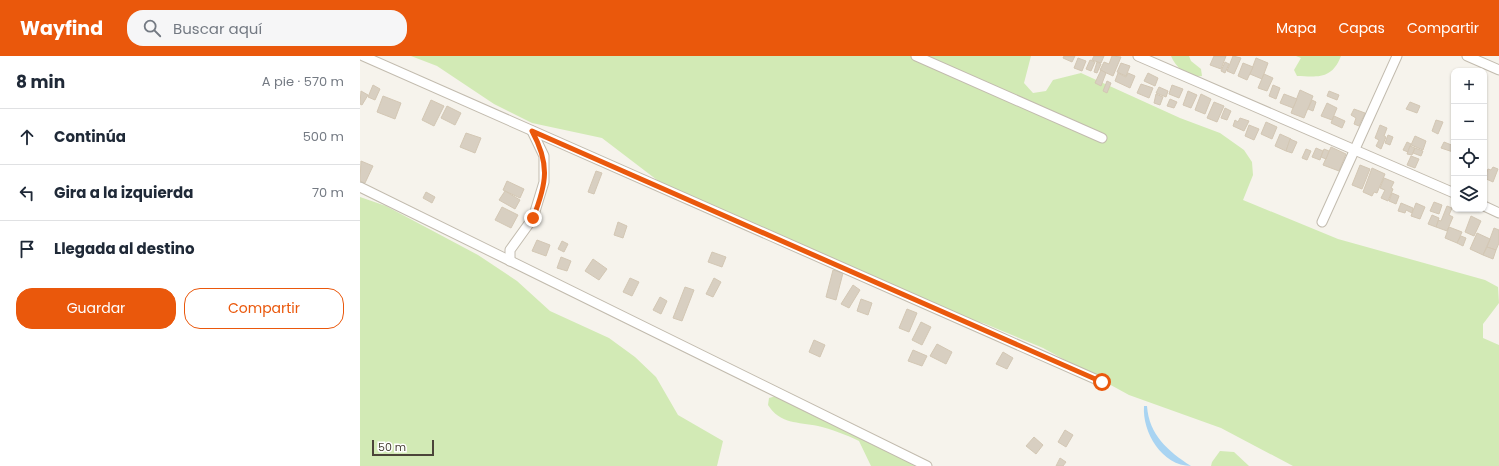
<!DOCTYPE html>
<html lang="es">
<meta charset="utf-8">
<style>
:root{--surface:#fff;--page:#f6f6f7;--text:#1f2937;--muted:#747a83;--line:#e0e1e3;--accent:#ea580c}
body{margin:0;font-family:Poppins,sans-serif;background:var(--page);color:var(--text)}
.controls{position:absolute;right:12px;top:12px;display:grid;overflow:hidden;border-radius:8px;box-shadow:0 1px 3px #0004}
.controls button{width:36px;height:36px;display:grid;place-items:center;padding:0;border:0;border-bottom:1px solid var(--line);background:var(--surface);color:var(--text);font:20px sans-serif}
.scale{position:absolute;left:12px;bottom:10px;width:62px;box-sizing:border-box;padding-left:4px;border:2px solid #4b4439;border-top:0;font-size:11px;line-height:14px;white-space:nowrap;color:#4b4439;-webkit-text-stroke:3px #fff;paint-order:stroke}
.stop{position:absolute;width:12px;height:12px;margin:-9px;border:3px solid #ea580c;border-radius:50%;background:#fff}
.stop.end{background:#ea580c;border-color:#fff;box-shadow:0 1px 4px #0008}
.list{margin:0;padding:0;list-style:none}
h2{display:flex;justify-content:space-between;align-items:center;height:52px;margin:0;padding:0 16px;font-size:17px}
h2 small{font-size:13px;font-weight:400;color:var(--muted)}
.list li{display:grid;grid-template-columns:26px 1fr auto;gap:12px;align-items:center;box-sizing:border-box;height:56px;padding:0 16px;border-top:1px solid var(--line)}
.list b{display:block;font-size:15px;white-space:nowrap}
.list em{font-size:13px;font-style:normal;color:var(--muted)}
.actions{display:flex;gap:8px;padding:12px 16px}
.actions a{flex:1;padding:9px 0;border:1px solid var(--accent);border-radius:16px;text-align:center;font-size:14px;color:var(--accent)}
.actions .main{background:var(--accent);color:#fff}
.icon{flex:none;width:22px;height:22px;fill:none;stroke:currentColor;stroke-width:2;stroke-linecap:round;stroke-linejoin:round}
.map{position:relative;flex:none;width:1139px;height:410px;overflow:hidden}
header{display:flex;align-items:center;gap:24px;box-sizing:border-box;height:56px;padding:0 20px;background:var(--accent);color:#fff}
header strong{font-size:19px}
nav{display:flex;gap:22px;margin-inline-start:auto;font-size:14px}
.search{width:280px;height:36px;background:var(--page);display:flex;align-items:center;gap:10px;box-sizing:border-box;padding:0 14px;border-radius:16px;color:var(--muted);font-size:15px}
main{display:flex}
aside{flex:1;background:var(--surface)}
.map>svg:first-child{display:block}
.green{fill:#d2eab5}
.water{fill:#a9d4f2}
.building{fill:#d8cfc1;stroke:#d3c7b4}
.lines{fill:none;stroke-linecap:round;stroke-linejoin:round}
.minor-casing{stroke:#c2bbae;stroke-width:11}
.minor{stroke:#fff;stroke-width:9}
.route{stroke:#ea580c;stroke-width:5}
</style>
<header>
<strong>Wayfind</strong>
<div class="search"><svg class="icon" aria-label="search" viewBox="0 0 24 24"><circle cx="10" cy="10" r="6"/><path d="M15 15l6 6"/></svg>Buscar aquí</div>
<nav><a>Mapa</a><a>Capas</a><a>Compartir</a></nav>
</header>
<main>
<aside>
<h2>8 min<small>A pie · 570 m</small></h2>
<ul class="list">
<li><svg class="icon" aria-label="ahead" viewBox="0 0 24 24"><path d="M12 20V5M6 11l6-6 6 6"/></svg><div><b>Continúa</b></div><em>500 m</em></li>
<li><svg class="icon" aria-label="left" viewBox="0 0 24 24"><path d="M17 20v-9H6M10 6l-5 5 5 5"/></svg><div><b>Gira a la izquierda</b></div><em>70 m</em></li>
<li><svg class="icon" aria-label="arrive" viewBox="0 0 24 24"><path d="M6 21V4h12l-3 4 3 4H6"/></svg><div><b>Llegada al destino</b></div></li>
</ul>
<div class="actions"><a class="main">Guardar</a><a>Compartir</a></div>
</aside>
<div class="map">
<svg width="1139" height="410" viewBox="0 0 1139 410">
<rect width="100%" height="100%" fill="#f6f3ec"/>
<g class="green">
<polygon points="51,0 671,0 664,27 673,37 686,35 693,24 721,17 820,62 860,77 884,94 892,106 893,119 883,144 978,183 1125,224 1138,231 1139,247 1123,268 1123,282 1139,289 1139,410 933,410 861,372 769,339 683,292 623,267 597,262 322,139 297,124 242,82 172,67 134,48 77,10"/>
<path d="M 811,0 L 829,0 L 831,5 L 841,13 L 842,20 C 829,23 816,12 811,0 Z"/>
<path d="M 936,0 L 981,0 C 972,23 959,21 937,20 L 934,14 L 941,2 Z"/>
<polygon points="0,141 26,150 118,199 157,225 190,255 249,282 275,301 296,321 318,359 363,385 357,410 0,410"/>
<path d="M 416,340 L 559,404 L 572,410 L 511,410 L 499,385 C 487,379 471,373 458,370 C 438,366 420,368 408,349 L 409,342 Z"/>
<polygon points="860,395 874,396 889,410 851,410 852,406"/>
</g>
<path class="water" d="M 784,350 L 787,350 C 789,379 808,395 831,410 C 802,410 782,376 784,350 Z"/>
<g class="building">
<polygon points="704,0 715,0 712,6 703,2"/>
<polygon points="734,0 744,0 741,7 732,4"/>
<polygon points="752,0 761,1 753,20 740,14 744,6 749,8"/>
<polygon points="854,0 866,0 861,13 850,9"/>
<polygon points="873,0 881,2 874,18 867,15"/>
<polygon points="718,2 726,5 722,15 714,12"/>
<polygon points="896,2 908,7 902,23 890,18"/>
<polygon points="730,4 735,6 731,15 726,13"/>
<polygon points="737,6 741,8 737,17 734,16"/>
<polygon points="865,6 869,8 865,17 861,15"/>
<polygon points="761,7 770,10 766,20 757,16"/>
<polygon points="883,7 893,11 887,24 878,20"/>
<polygon points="741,14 746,17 741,30 735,27"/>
<polygon points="758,17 766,21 768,17 775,20 770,32 755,25"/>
<polygon points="788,17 798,22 795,30 784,25"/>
<polygon points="904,18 913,22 907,35 898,32"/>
<polygon points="747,25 751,27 747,37 743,35"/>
<polygon points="781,28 793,32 789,42 777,37"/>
<polygon points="13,29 20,33 15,44 8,41"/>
<polygon points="812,29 823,33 819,42 809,38"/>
<polygon points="913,29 920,32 916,43 909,40"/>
<polygon points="799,31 808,35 806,41 796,37"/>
<polygon points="940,34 953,40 944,62 931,57"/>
<polygon points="1,35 8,39 2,49 0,48"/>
<polygon points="828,35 837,39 831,52 823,49"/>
<polygon points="969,35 979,39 977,44 967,40"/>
<polygon points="796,38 803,41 800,49 794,47"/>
<polygon points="841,38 851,43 845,58 835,54"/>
<polygon points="924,38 937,43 933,52 920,47"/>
<polygon points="23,40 41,47 35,63 17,56"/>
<polygon points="810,43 817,46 814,52 807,50"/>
<polygon points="71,44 84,50 74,70 62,64"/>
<polygon points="952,44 956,46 953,55 948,53"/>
<polygon points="854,46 864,50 857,66 847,62"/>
<polygon points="1050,46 1060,50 1057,57 1046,53"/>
<polygon points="967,47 977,52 972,64 961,60"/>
<polygon points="87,50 101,57 95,69 81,62"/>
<polygon points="865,52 871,55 867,64 861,62"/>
<polygon points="994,53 1005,57 999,70 994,68 996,62 991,59"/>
<polygon points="974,60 985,65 982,72 971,67"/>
<polygon points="880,62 889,65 884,75 873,70 875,64 878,66"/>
<polygon points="1076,64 1083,66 1078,78 1072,75"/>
<polygon points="906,66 917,71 912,83 901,78"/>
<polygon points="889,69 899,73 894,84 885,80"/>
<polygon points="1020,69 1027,72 1024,80 1026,81 1021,93 1016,90 1019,84 1015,82"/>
<polygon points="106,77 121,82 115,97 100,91"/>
<polygon points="920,78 931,83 926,95 915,90"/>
<polygon points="1028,79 1033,81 1030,89 1025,87"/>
<polygon points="1055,80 1066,85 1063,94 1051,89"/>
<polygon points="930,83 937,86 932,97 926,95"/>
<polygon points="1047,86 1051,88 1048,96 1043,94"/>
<polygon points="1084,86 1094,90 1093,96 1081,92"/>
<polygon points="1050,90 1055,92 1052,99 1047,98"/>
<polygon points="971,91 986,98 979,115 963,109"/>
<polygon points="956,92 963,95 960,104 952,101"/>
<polygon points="1055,92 1063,95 1061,100 1053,97"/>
<polygon points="946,93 951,95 947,104 942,102"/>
<polygon points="964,93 969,95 966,103 961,101"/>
<polygon points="1051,100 1059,103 1055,112 1047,109"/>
<polygon points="1,105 13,110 5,127 0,125"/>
<polygon points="1000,109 1010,113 1002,133 992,129"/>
<polygon points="1133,111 1138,113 1133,126 1124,122 1128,113 1131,114"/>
<polygon points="1012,112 1025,118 1017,137 1014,136 1012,140 1003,136"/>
<polygon points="236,115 242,117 234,138 228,136"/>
<polygon points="1024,122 1034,126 1031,132 1033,133 1028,145 1021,142 1025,134 1020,132"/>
<polygon points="147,125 164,133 160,142 143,134"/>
<polygon points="145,135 160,144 155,153 139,144"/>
<polygon points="66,136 75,141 72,147 63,142"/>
<polygon points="1032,137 1039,140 1036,148 1029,145"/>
<polygon points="1074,146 1082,149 1079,158 1070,155"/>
<polygon points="1041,147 1053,152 1052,157 1046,154 1045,157 1038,155"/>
<polygon points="1056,147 1065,151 1060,163 1051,160"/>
<polygon points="1087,150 1092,152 1089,159 1093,161 1087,175 1076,171 1078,164 1081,165"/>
<polygon points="142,151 158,159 151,172 135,164"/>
<polygon points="1072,159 1079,162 1076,171 1068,168"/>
<polygon points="1111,160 1121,165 1114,180 1105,176"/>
<polygon points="258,166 267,170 263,182 254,179"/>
<polygon points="1089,171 1102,176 1097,187 1085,182"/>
<polygon points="1134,172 1139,174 1139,187 1136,194 1127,191"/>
<polygon points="1117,177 1130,183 1123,199 1110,193"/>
<polygon points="1101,180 1106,182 1103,190 1097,187"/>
<polygon points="177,184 190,189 186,200 172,195"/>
<polygon points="202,185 208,188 204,196 198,193"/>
<polygon points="1127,191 1136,194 1133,203 1123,199"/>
<polygon points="352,196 366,201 362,211 348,206"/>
<polygon points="201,201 211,205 207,215 197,212"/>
<polygon points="233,203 247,213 239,224 225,215"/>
<polygon points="473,214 483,217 476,244 466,241"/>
<polygon points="270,222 279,226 272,240 263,236"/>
<polygon points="354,222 361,226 353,241 346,238"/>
<polygon points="493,229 500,234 489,252 481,248"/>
<polygon points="325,231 334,234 322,265 313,262"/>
<polygon points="300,241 307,245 301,258 293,254"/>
<polygon points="501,243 512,247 508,259 497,255"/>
<polygon points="547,253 557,257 549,276 539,272"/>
<polygon points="561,266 571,271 562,289 552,284"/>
<polygon points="454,284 465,289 460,301 449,296"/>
<polygon points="577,288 592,296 586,308 570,300"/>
<polygon points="553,294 567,300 562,310 548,305"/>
<polygon points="643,296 653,302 647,313 636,308"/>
<polygon points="705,374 713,379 706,391 698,386"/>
<polygon points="674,381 683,389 676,398 666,390"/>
<polygon points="700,402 706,406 703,410 696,410"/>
</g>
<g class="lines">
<defs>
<g id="minor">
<polyline points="3,0 742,326"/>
<polyline points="556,0 742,82"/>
<polyline points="778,0 1094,137"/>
<polyline points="1107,0 1139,14"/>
<polyline points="0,131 567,410"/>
<polyline points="1124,150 1139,157"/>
<polyline points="962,166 1037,0"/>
<polyline points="150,205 150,194 173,162 184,126 184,100 172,75"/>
</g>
</defs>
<use href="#minor" class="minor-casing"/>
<use href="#minor" class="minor"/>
</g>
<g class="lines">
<path class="route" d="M 173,162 C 187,127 190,108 172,75 L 742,326"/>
</g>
</svg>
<div class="controls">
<button>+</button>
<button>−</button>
<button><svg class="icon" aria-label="locate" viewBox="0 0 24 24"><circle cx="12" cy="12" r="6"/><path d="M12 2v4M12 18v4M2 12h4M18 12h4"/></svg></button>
<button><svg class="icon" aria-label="layers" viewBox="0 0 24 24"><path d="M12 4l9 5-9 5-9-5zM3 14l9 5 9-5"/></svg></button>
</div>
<div class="scale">50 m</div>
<div class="stop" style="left:742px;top:326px"></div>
<div class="stop end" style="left:173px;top:162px"></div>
</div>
</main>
